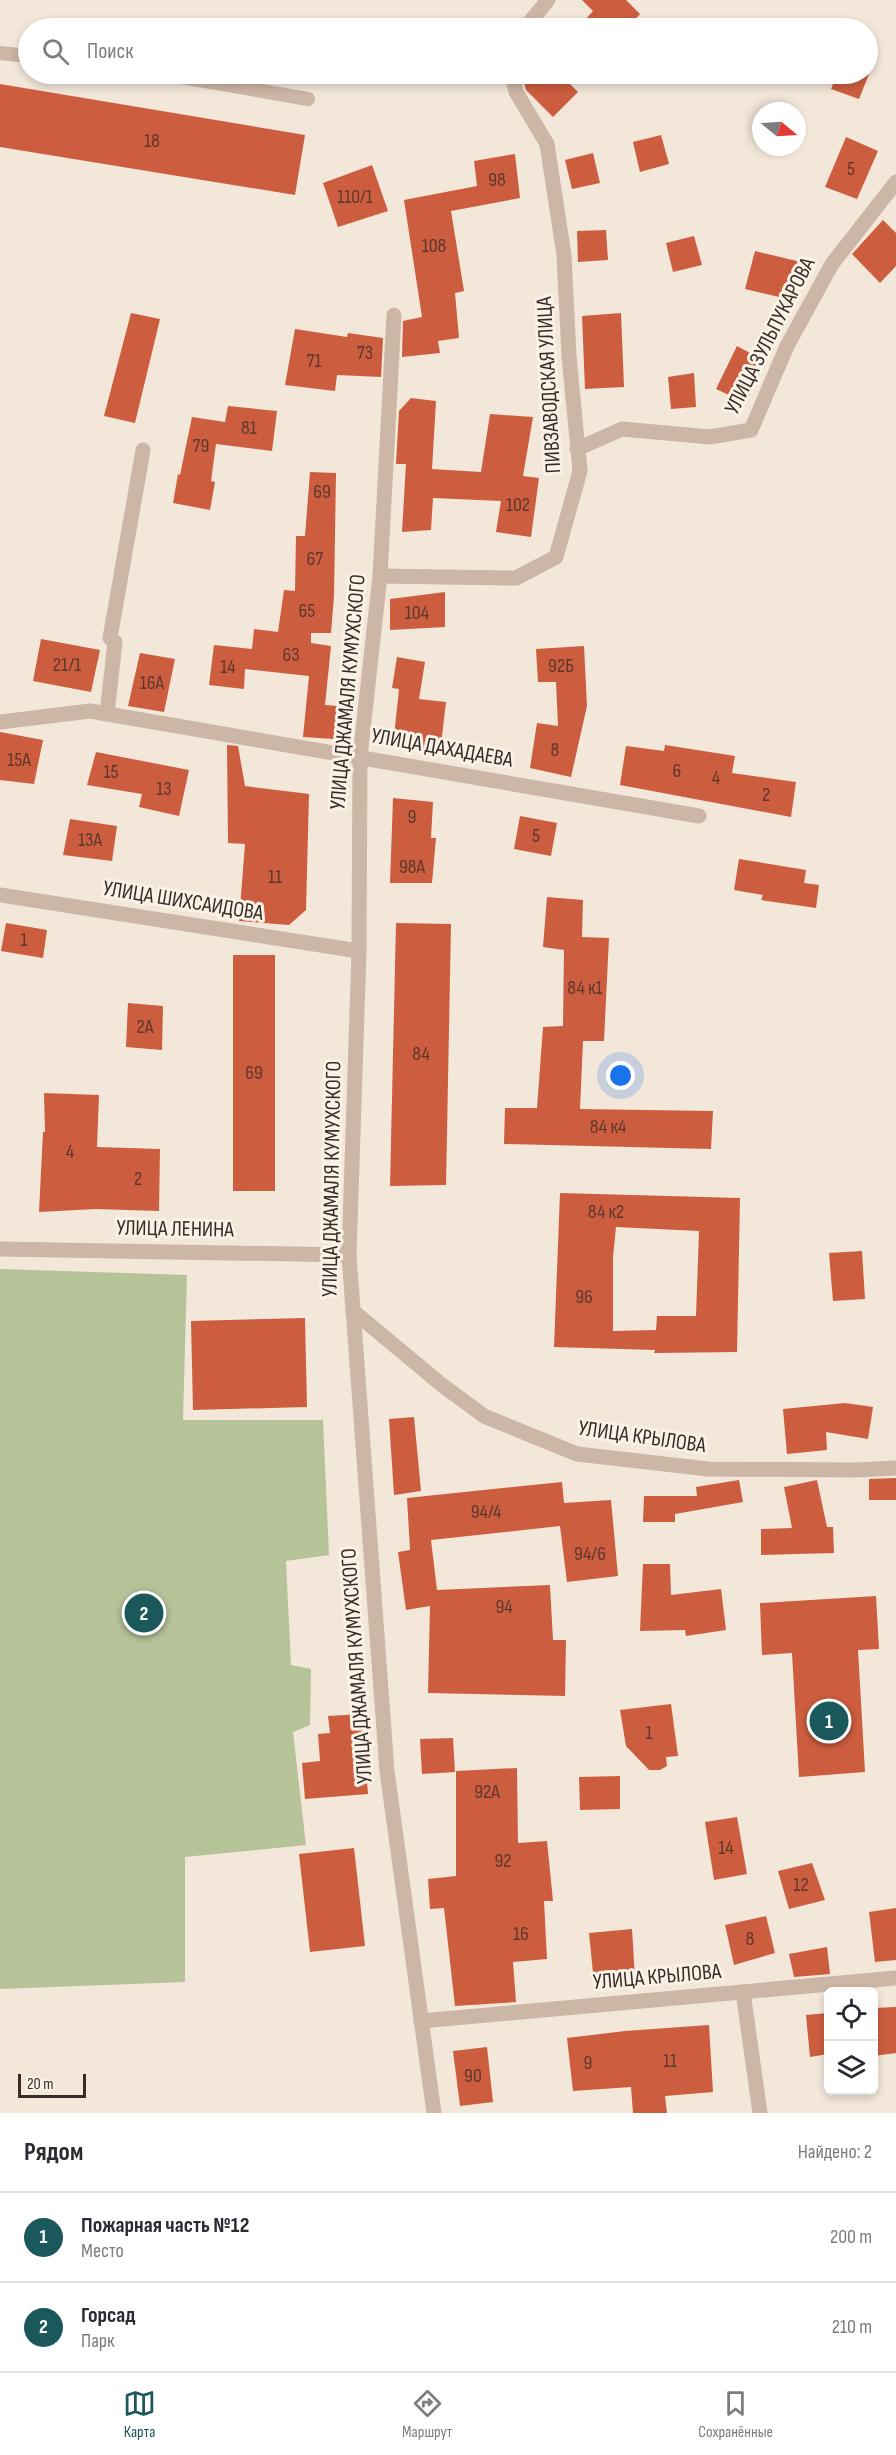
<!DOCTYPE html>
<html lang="ru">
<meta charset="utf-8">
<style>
:root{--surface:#fff;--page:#f7f7f7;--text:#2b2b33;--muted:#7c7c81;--line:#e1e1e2;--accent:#1a585b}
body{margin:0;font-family:"Sofia Sans Condensed",sans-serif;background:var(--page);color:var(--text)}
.controls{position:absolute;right:18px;bottom:18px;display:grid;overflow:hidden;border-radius:9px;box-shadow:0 3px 9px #0003}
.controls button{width:54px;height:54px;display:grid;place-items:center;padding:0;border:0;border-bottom:2px solid var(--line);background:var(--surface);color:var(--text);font:30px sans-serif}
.compass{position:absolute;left:752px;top:102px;width:54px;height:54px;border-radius:50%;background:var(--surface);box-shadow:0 3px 9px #0003;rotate:108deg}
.scale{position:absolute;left:18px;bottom:15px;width:68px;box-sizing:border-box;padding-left:6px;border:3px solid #372c27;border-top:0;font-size:16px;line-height:21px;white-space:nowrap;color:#372c27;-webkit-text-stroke:4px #faf1e7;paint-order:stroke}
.you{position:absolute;left:621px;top:1076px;width:21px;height:21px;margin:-15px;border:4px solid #fff;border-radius:50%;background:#1a73e8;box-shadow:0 0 0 9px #1a73e833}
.badge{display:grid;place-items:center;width:39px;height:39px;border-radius:50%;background:var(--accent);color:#fff;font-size:20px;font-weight:700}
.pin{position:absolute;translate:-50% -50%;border:3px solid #fff;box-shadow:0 2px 6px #0006}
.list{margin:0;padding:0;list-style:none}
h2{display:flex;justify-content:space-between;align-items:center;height:78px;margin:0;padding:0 24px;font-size:26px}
h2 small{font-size:20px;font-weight:400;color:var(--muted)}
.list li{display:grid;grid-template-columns:39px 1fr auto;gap:18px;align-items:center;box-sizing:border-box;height:90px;padding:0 24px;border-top:2px solid var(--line)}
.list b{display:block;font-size:22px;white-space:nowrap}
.list p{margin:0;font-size:20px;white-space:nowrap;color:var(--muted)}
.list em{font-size:20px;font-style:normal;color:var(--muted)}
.icon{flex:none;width:33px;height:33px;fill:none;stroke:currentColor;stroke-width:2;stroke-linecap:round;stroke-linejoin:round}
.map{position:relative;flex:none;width:896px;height:2113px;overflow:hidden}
.search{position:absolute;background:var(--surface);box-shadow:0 3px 9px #0003;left:18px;right:18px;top:18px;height:66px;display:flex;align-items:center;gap:15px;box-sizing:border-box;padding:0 21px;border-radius:33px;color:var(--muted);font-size:22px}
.sheet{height:258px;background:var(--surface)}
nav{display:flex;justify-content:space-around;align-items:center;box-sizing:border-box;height:84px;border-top:2px solid var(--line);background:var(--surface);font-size:16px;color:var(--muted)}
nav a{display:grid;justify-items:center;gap:3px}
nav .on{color:var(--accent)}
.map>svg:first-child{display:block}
.green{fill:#b6c399}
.building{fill:#cd5d3f;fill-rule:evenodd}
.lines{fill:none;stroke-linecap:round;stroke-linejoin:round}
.service{stroke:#ccb6a5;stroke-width:14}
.minor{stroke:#ccb6a5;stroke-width:15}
.labels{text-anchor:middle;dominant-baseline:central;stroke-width:6;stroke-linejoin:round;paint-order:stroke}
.number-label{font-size:20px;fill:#5c382d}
.street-label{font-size:22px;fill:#372c27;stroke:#faf1e7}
</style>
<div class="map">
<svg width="896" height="2113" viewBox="0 0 896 2113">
<rect width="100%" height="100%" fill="#f3e7da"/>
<polygon class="green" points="0,1269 187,1275 183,1420 323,1420 329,1555 286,1561 291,1665 311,1669 310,1725 293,1732 306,1845 185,1857 185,1982 0,1989"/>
<g class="building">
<polygon points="582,0 626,0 640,14 628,28 578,28 593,11"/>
<polygon points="522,74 560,74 578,92 553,117 526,90"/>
<polygon points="837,74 869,74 859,99 831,89"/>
<polygon points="0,84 305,135 295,195 0,147"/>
<polygon points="661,135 669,164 640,172 633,142"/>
<polygon points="846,137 878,151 857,199 825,187"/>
<polygon points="593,153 600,183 572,189 565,160"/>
<polygon points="515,154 520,198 451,211 464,291 455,293 459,338 438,341 440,353 402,357 403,321 422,317 404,200 477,186 474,161"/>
<polygon points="372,165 388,211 338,227 323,183"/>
<polygon points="883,220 896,233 896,266 880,283 852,254"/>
<polygon points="606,230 608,260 578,262 577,231"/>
<polygon points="694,236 702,265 673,272 666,243"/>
<polygon points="755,251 801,262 792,300 745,289"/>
<polygon points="131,313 160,319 135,423 104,416"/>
<polygon points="621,313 624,387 585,389 582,316"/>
<polygon points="295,329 347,337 348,333 383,338 381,377 337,375 335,391 285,385"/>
<polygon points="737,346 765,361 746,403 716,389"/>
<polygon points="694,373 696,407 671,409 668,377"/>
<polygon points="411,398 436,401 432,469 481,472 490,414 533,417 523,476 539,478 531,537 496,532 501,501 433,498 431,530 402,532 406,464 396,464 399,411"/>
<polygon points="228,406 277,411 272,451 216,444 211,481 215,482 210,510 173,503 178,474 180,475 192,417 225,422"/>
<polygon points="310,472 336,473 334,596 331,633 311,633 311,643 331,646 325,705 337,706 334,739 303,737 309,676 245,669 244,689 209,685 214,645 252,649 254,629 278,632 284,590 295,591 296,536 305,536"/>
<polygon points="445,592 445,627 390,630 390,599"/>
<polygon points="41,639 100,650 91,692 33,681"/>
<polygon points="584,646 587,706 571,777 530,768 537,723 558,726 556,682 538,682 536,649"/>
<polygon points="140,653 175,659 164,712 128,706"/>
<polygon points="397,657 425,662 419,699 446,702 440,753 393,746 399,689 392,688"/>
<polygon points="0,732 43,740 34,784 0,780"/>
<polygon points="227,745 238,746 245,786 309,794 306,910 289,925 239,921 245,844 228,843"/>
<polygon points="665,745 735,756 732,773 796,782 791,817 620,785 626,746 664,751"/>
<polygon points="96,752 189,770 179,816 139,807 142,794 87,785"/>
<polygon points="393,798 433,802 431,838 436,838 432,883 390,883"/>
<polygon points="520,816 557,823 551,856 514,849"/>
<polygon points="70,819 117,826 112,861 63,855"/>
<polygon points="739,859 806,870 804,883 819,885 816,908 761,900 763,895 734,890"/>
<polygon points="547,897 583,900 582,937 609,938 604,1041 583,1041 580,1109 713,1111 711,1149 504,1144 505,1108 537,1108 543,1027 563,1026 564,950 543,947"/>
<polygon points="6,923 47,930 43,958 1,951"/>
<polygon points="396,923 451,924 446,1185 390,1186"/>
<rect x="233" y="955" width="42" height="236"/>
<polygon points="128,1003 163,1006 162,1050 126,1047"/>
<polygon points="44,1093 99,1095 97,1147 160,1149 159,1211 96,1209 39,1212 43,1132 45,1132"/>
<path d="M 560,1193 L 740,1198 L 737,1352 L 654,1353 L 655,1350 L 554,1347 ZM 616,1227 L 699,1231 L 696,1316 L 657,1316 L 656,1330 L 613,1331 L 613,1257 Z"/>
<polygon points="862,1251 865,1299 833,1301 829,1253"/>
<polygon points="305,1318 307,1407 193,1410 191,1321"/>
<polygon points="845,1403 873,1407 868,1439 826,1432 827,1450 787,1454 783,1409"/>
<polygon points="414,1417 421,1491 394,1495 389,1419"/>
<polygon points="896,1478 896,1500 869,1500 869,1479"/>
<polygon points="739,1480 743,1502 675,1514 675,1522 643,1522 644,1496 697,1496 696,1487"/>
<polygon points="817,1480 827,1527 833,1527 834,1553 761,1555 761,1529 792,1528 784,1487"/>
<polygon points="562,1482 564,1503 611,1500 618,1576 567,1582 560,1526 431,1540 437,1590 550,1585 553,1640 566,1640 565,1696 428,1693 430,1606 406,1610 398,1552 410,1550 407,1498"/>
<polygon points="643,1564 670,1564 671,1595 721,1589 726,1630 686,1636 685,1630 640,1631"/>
<polygon points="876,1596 879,1649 858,1650 865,1772 799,1777 792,1653 762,1655 760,1603"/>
<polygon points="671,1704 678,1756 666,1757 667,1766 660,1770 649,1770 626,1746 620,1710"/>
<polygon points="362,1714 368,1794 305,1799 302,1763 320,1761 318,1734 330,1733 328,1716"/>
<polygon points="453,1738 455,1772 422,1774 420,1739"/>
<polygon points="517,1768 518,1843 547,1841 553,1901 544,1901 547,1959 513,1962 516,2002 455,2006 444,1908 430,1909 428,1879 456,1876 456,1771"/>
<polygon points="620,1776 620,1809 580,1810 579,1777"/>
<polygon points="737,1817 747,1874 714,1880 705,1822"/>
<polygon points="354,1848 365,1946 310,1952 299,1854"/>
<polygon points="812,1863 825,1900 789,1909 778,1871"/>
<polygon points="896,1908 896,1960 875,1962 869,1912"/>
<polygon points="766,1916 775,1953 734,1965 725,1925"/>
<polygon points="632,1929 635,1978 594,1983 589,1933"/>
<polygon points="827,1947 830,1974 794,1977 789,1954"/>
<polygon points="896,2007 896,2053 873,2056 873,2008"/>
<polygon points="828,2013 828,2054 810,2057 806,2015"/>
<polygon points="709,2025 713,2092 665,2096 667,2113 633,2113 631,2087 573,2091 567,2038 625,2031"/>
<polygon points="487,2047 493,2102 460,2106 453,2051"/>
</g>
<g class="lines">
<g class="service">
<polyline points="0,53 28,56"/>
<polyline points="164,74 308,99"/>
</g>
<g class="minor">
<polyline points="525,28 548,0"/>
<polyline points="394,315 380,576 360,757 359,951 349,1255 387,1771 434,2113"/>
<polyline points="577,449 622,429 710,437 751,430 787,346 832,264 896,182"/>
<polyline points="380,576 516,578 556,557 580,471 569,356 564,255 547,144 516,92 512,74"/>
<polyline points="107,714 115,642 110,638 143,450"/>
<polyline points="0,722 90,711 699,816"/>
<polyline points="0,895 359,951"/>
<polyline points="0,1249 349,1255"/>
<polyline points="353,1311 442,1385 484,1416 577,1454 708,1469 855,1470 896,1468"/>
<polyline points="743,1992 760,2113"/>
<polyline points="421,2021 896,1978"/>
</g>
</g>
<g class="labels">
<g class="number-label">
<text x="152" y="141">18</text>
<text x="851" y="169">5</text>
<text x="497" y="180">98</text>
<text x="355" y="197">110/1</text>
<text x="434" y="246">108</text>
<text x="365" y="353">73</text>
<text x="314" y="361">71</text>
<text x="249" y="428">81</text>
<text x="201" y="446">79</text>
<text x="322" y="492">69</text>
<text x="518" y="505">102</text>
<text x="315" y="559">67</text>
<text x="307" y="611">65</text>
<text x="417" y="613">104</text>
<text x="291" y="655">63</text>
<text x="67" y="665">21/1</text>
<text x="561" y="666">92Б</text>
<text x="228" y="667">14</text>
<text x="152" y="683">16А</text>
<text x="555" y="750">8</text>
<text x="19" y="760">15А</text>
<text x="677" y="771">6</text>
<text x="111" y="772">15</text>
<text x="716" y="778">4</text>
<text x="164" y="789">13</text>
<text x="766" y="795">2</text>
<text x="412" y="817">9</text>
<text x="536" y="836">5</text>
<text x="90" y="840">13А</text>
<text x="412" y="867">98А</text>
<text x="275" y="877">11</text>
<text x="24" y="940">1</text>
<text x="585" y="988">84 к1</text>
<text x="145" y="1027">2А</text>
<text x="421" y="1054">84</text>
<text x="254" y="1073">69</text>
<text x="608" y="1127">84 к4</text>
<text x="70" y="1152">4</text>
<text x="138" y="1179">2</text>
<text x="606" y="1212">84 к2</text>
<text x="584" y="1297">96</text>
<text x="486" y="1512">94/4</text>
<text x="590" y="1554">94/6</text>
<text x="504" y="1607">94</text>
<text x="649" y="1733">1</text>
<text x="487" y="1792">92А</text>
<text x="726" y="1848">14</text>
<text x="503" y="1861">92</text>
<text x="801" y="1885">12</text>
<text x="521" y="1934">16</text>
<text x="750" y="1939">8</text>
<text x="670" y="2061">11</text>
<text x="588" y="2063">9</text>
<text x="473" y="2076">90</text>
</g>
<g class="street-label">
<text transform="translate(770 336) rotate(-63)">УЛИЦА ЗУЛЬПУКАРОВА</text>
<text transform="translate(549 385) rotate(-93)">ПИВЗАВОДСКАЯ УЛИЦА</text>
<text transform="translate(348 692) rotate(-85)">УЛИЦА ДЖАМАЛЯ КУМУХСКОГО</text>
<text transform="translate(442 748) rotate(10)">УЛИЦА ДАХАДАЕВА</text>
<text transform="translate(183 901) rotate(9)">УЛИЦА ШИХСАИДОВА</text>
<text transform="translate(332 1179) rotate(-89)">УЛИЦА ДЖАМАЛЯ КУМУХСКОГО</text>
<text transform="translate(175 1229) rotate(1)">УЛИЦА ЛЕНИНА</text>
<text transform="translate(642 1437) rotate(8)">УЛИЦА КРЫЛОВА</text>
<text transform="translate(357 1666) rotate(-94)">УЛИЦА ДЖАМАЛЯ КУМУХСКОГО</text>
<text transform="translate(657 1977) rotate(-5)">УЛИЦА КРЫЛОВА</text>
</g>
</g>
</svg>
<div class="controls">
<button><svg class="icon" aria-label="locate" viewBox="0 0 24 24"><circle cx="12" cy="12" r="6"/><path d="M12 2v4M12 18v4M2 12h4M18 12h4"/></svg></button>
<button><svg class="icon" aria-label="layers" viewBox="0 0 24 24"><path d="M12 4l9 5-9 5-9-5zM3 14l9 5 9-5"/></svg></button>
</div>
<svg class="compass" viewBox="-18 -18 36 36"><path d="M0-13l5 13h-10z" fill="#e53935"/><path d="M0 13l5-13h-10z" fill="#7c7c81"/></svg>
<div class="scale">20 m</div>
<div class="you"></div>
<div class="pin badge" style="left:829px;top:1721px">1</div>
<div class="pin badge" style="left:144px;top:1613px">2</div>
<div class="search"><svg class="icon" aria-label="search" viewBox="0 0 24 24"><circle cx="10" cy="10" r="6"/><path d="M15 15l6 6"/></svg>Поиск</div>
</div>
<section class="sheet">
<h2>Рядом<small>Найдено: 2</small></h2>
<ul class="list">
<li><span class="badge">1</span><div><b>Пожарная часть №12</b><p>Место</p></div><em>200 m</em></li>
<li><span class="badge">2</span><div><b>Горсад</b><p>Парк</p></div><em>210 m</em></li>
</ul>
</section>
<nav>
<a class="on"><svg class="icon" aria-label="map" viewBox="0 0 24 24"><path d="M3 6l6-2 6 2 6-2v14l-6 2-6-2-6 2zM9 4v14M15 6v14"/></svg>Карта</a>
<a><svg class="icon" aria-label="directions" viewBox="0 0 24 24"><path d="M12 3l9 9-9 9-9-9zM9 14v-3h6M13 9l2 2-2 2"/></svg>Маршрут</a>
<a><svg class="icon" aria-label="saved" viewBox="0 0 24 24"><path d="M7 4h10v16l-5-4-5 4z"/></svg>Сохранённые</a>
</nav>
